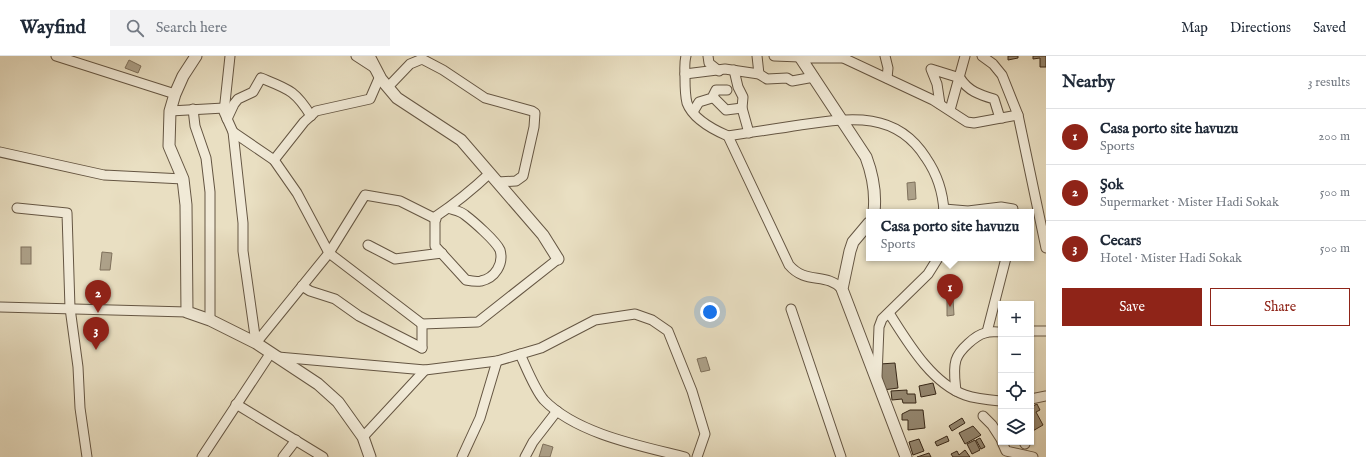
<!DOCTYPE html>
<meta charset="utf-8">
<style>
:root{--surface:#fff;--page:#f2f2f3;--text:#1f2937;--muted:#747a83;--line:#e0e1e3;--accent:#8f2418}
body{margin:0;font-family:"IM FELL English",serif;background:var(--page);color:var(--text)}
.controls{position:absolute;right:12px;bottom:12px;display:grid;overflow:hidden;border-radius:0px;box-shadow:0 1px 3px #0004}
.controls button{width:36px;height:36px;display:grid;place-items:center;padding:0;border:0;border-bottom:1px solid var(--line);background:var(--surface);color:var(--text);font:20px sans-serif}
.you{position:absolute;left:710px;top:256px;width:14px;height:14px;margin:-10px;border:3px solid #fff;border-radius:50%;background:#1a73e8;box-shadow:0 0 0 6px #1a73e833}
.badge{display:grid;place-items:center;width:26px;height:26px;border-radius:50%;background:var(--accent);color:#fff;font-size:13px;font-weight:700}
.pin{position:absolute;translate:-50% -33px;filter:drop-shadow(0 1px 2px #0008)}
.pin::after{content:'';position:absolute;top:21px;width:14px;height:12px;background:inherit;clip-path:polygon(0 0,100% 0,50% 100%)}
.popup{position:absolute;left:866px;top:153px;width:168px;height:52px;box-sizing:border-box;display:grid;place-content:center;border-radius:0px;background:var(--surface);filter:drop-shadow(0 1px 3px #0005);font-size:13px;white-space:nowrap;color:var(--muted)}
.popup b{font-size:15px;color:var(--text)}
.popup::after{content:'';position:absolute;left:50%;top:100%;margin-left:-8px;border:8px solid transparent;border-top-color:var(--surface)}
.list{margin:0;padding:0;list-style:none}
h2{display:flex;justify-content:space-between;align-items:center;height:52px;margin:0;padding:0 16px;font-size:17px}
h2 small{font-size:13px;font-weight:400;color:var(--muted)}
.list li{display:grid;grid-template-columns:26px 1fr auto;gap:12px;align-items:center;box-sizing:border-box;height:56px;padding:0 16px;border-top:1px solid var(--line)}
.list b{display:block;font-size:15px;white-space:nowrap}
.list p{margin:0;font-size:13px;white-space:nowrap;color:var(--muted)}
.list em{font-size:13px;font-style:normal;color:var(--muted)}
.actions{display:flex;gap:8px;padding:12px 16px}
.actions a{flex:1;padding:9px 0;border:1px solid var(--accent);border-radius:0px;text-align:center;font-size:14px;color:var(--accent)}
.actions .main{background:var(--accent);color:#fff}
.icon{flex:none;width:22px;height:22px;fill:none;stroke:currentColor;stroke-width:2;stroke-linecap:round;stroke-linejoin:round}
.map{position:relative;flex:none;width:1046px;height:401px;overflow:hidden}
header{display:flex;align-items:center;gap:24px;box-sizing:border-box;height:56px;padding:0 20px;background:var(--surface);border-bottom:1px solid var(--line)}
header strong{font-size:19px}
nav{display:flex;gap:22px;margin-inline-start:auto;font-size:14px}
.search{width:280px;height:36px;background:var(--page);display:flex;align-items:center;gap:10px;box-sizing:border-box;padding:0 14px;border-radius:0px;color:var(--muted);font-size:15px}
main{display:flex}
aside{flex:1;background:var(--surface)}
.map>svg:first-child{display:block}
.water{fill:#ada189;stroke:#7f715c}
.building{fill:#958871;stroke:#392919}
.lines{fill:none;stroke-linecap:round;stroke-linejoin:round}
.minor-casing{stroke:#655643;stroke-width:11}
.tertiary-casing{stroke:#655643;stroke-width:13}
.minor{stroke:#f1ead7;stroke-width:9}
.tertiary{stroke:#f1ead7;stroke-width:11}
</style>
<header>
<strong>Wayfind</strong>
<div class="search"><svg class="icon" aria-label="search" viewBox="0 0 24 24"><circle cx="10" cy="10" r="6"/><path d="M15 15l6 6"/></svg>Search here</div>
<nav><a>Map</a><a>Directions</a><a>Saved</a></nav>
</header>
<main>
<div class="map">
<svg width="1046" height="401" viewBox="0 0 1046 401">
<rect width="100%" height="100%" fill="#e9dfc2"/>
<filter id="stains"><feTurbulence type="fractalNoise" baseFrequency=".005" numOctaves="4"/><feColorMatrix values="0 0 0 0 .2 0 0 0 0 .09 0 0 0 0 .02 0 0 0 .5 -.17"/></filter>
<radialGradient id="worn" r=".72"><stop offset=".6" stop-color="#630" stop-opacity="0"/><stop offset="1" stop-color="#630" stop-opacity=".3"/></radialGradient>
<g class="water">
<polygon points="129,4 141,10 138,17 125,12"/>
<polygon points="915,126 916,143 908,144 907,127"/>
<rect x="21" y="191" width="10" height="17"/>
<polygon points="102,196 112,197 110,214 100,214"/>
<polygon points="947,243 953,243 954,259 947,260"/>
<polygon points="706,301 710,314 701,316 697,303"/>
<polygon points="543,388 553,391 550,401 539,401"/>
</g>
<g class="building">
<polygon points="1008,0 1018,0 1018,2 1008,4"/>
<polygon points="1033,0 1046,0 1046,11 1040,11 1040,2 1033,3"/>
<polygon points="895,307 898,332 883,334 880,308"/>
<polygon points="933,327 936,338 921,341 919,330"/>
<polygon points="907,334 907,338 915,338 916,347 903,347 902,343 892,344 891,335"/>
<polygon points="1037,348 1040,354 1036,356 1043,369 1031,376 1031,351"/>
<polygon points="910,354 923,354 925,372 908,374 908,364 902,364 902,358"/>
<polygon points="962,362 965,367 952,375 949,370"/>
<polygon points="973,370 981,379 965,388 959,377"/>
<polygon points="947,380 949,385 937,390 935,386"/>
<polygon points="980,382 985,391 981,393 976,384"/>
<polygon points="919,383 924,395 913,399 909,386"/>
<polygon points="975,384 980,394 972,398 967,388"/>
<polygon points="965,394 970,401 953,401 951,398 957,395 959,399"/>
<polygon points="929,397 931,401 917,401"/>
</g>
<g class="lines">
<defs>
<g id="minor">
<polyline points="56,0 175,38"/>
<polyline points="230,0 224,56 233,76 243,167 243,195 256,287 329,197 365,139 400,145 436,163"/>
<polyline points="356,0 376,13"/>
<path d="M 686,0 C 684,7 685,15 685,22 C 685,30 685,39 687,47 C 693,63 714,74 728,80 L 789,209 C 806,229 826,216 842,233"/>
<polyline points="708,0 709,7 719,15"/>
<polyline points="757,0 759,18"/>
<polyline points="774,0 800,1"/>
<polyline points="839,0 933,44 967,66 974,67 1018,59"/>
<polyline points="885,0 888,12 887,22"/>
<polyline points="982,0 993,8 1002,19 1018,59 1046,192"/>
<polyline points="734,14 738,31 743,41 742,52 749,77"/>
<polyline points="685,18 725,13 759,18 767,23 787,22 792,25 814,21"/>
<polyline points="388,31 410,8 422,3 443,14 485,42 532,55 535,57 534,71 523,120 516,125 498,126"/>
<polyline points="713,41 726,54 742,52"/>
<path d="M 940,48 L 937,28 L 931,13 L 960,22 C 968,35 980,39 994,43 L 999,59 L 1002,62"/>
<polyline points="193,53 195,70 206,102 210,136 210,264"/>
<polyline points="950,54 965,0"/>
<polyline points="170,55 224,52"/>
<polyline points="693,56 699,46 712,42 716,34 727,34"/>
<path d="M 227,63 L 234,48 L 238,43 L 253,36 L 261,22 C 288,33 295,34 311,60"/>
<polyline points="233,76 274,104 297,137 329,197 422,268 478,266 558,203"/>
<path d="M 728,80 C 752,76 776,73 800,69 C 849,62 896,54 926,102 C 937,118 943,136 944,156"/>
<polyline points="0,96 104,119 183,123"/>
<polyline points="274,104 304,66 316,55 370,43 380,20"/>
<polyline points="17,152 67,157 70,252 78,311 80,352 87,401"/>
<path d="M 448,152 C 453,154 461,155 465,159 C 473,165 496,185 500,194 C 504,208 495,222 481,225 C 477,226 471,225 466,224 L 435,190 L 435,161 C 456,147 472,134 490,117"/>
<polyline points="944,153 968,155 1001,151 1013,153 1013,156"/>
<polyline points="368,189 395,203 442,197"/>
<polyline points="302,230 310,235 335,243 359,260 422,292"/>
<polyline points="0,251 187,256"/>
<polyline points="791,253 841,401"/>
<path d="M 889,257 C 907,285 931,327 965,339 C 976,343 989,344 1001,345"/>
<polyline points="1031,275 1046,275"/>
<polyline points="987,276 1006,202"/>
<polyline points="422,292 422,268"/>
<path d="M 520,298 C 526,311 535,334 544,344 C 577,378 641,390 685,401"/>
<polyline points="278,301 425,314 497,305 541,292 595,264 635,258 652,264 668,275 692,335 705,378 697,401"/>
<polyline points="877,320 879,271 882,263 928,218 938,202"/>
<path d="M 956,335 C 955,325 953,314 956,304 C 959,294 976,279 985,277 C 990,275 996,276 1001,276"/>
<polyline points="1031,343 1046,340"/>
<polyline points="236,348 323,401"/>
<polyline points="983,360 992,369 1001,383"/>
<polyline points="363,381 425,314"/>
<polyline points="1002,386 1006,395 1033,401"/>
<polyline points="1024,386 1025,388"/>
<polyline points="202,401 270,298"/>
<polyline points="283,401 296,384"/>
<polyline points="462,401 480,362 497,305"/>
<polyline points="525,401 533,386 557,355"/>
</g>
<g id="tertiary">
<polyline points="196,0 183,20 175,38 170,55 169,90 183,123 186,149 187,256 210,264 256,287 318,328 338,346 363,381 370,401"/>
<polyline points="369,0 381,23 397,42 461,84 543,179 558,203"/>
<path d="M 841,1 L 800,1 L 866,101 C 872,117 876,138 874,156"/>
<polyline points="869,167 853,186 850,195 842,233 906,401"/>
</g>
</defs>
<use href="#minor" class="minor-casing"/>
<use href="#tertiary" class="tertiary-casing"/>
<use href="#minor" class="minor"/>
<use href="#tertiary" class="tertiary"/>
</g>
<rect width="100%" height="100%" filter="url(#stains)"/>
<rect width="100%" height="100%" fill="url(#worn)"/>
</svg>
<div class="controls">
<button>+</button>
<button>−</button>
<button><svg class="icon" aria-label="locate" viewBox="0 0 24 24"><circle cx="12" cy="12" r="6"/><path d="M12 2v4M12 18v4M2 12h4M18 12h4"/></svg></button>
<button><svg class="icon" aria-label="layers" viewBox="0 0 24 24"><path d="M12 4l9 5-9 5-9-5zM3 14l9 5 9-5"/></svg></button>
</div>
<div class="you"></div>
<div class="pin badge" style="left:950px;top:251px">1</div>
<div class="popup"><b>Casa porto site havuzu</b>Sports</div>
<div class="pin badge" style="left:98px;top:257px">2</div>
<div class="pin badge" style="left:96px;top:294px">3</div>
</div>
<aside>
<h2>Nearby<small>3 results</small></h2>
<ul class="list">
<li><span class="badge">1</span><div><b>Casa porto site havuzu</b><p>Sports</p></div><em>200 m</em></li>
<li><span class="badge">2</span><div><b>Şok</b><p>Supermarket · Mister Hadi Sokak</p></div><em>500 m</em></li>
<li><span class="badge">3</span><div><b>Cecars</b><p>Hotel · Mister Hadi Sokak</p></div><em>500 m</em></li>
</ul>
<div class="actions"><a class="main">Save</a><a>Share</a></div>
</aside>
</main>
